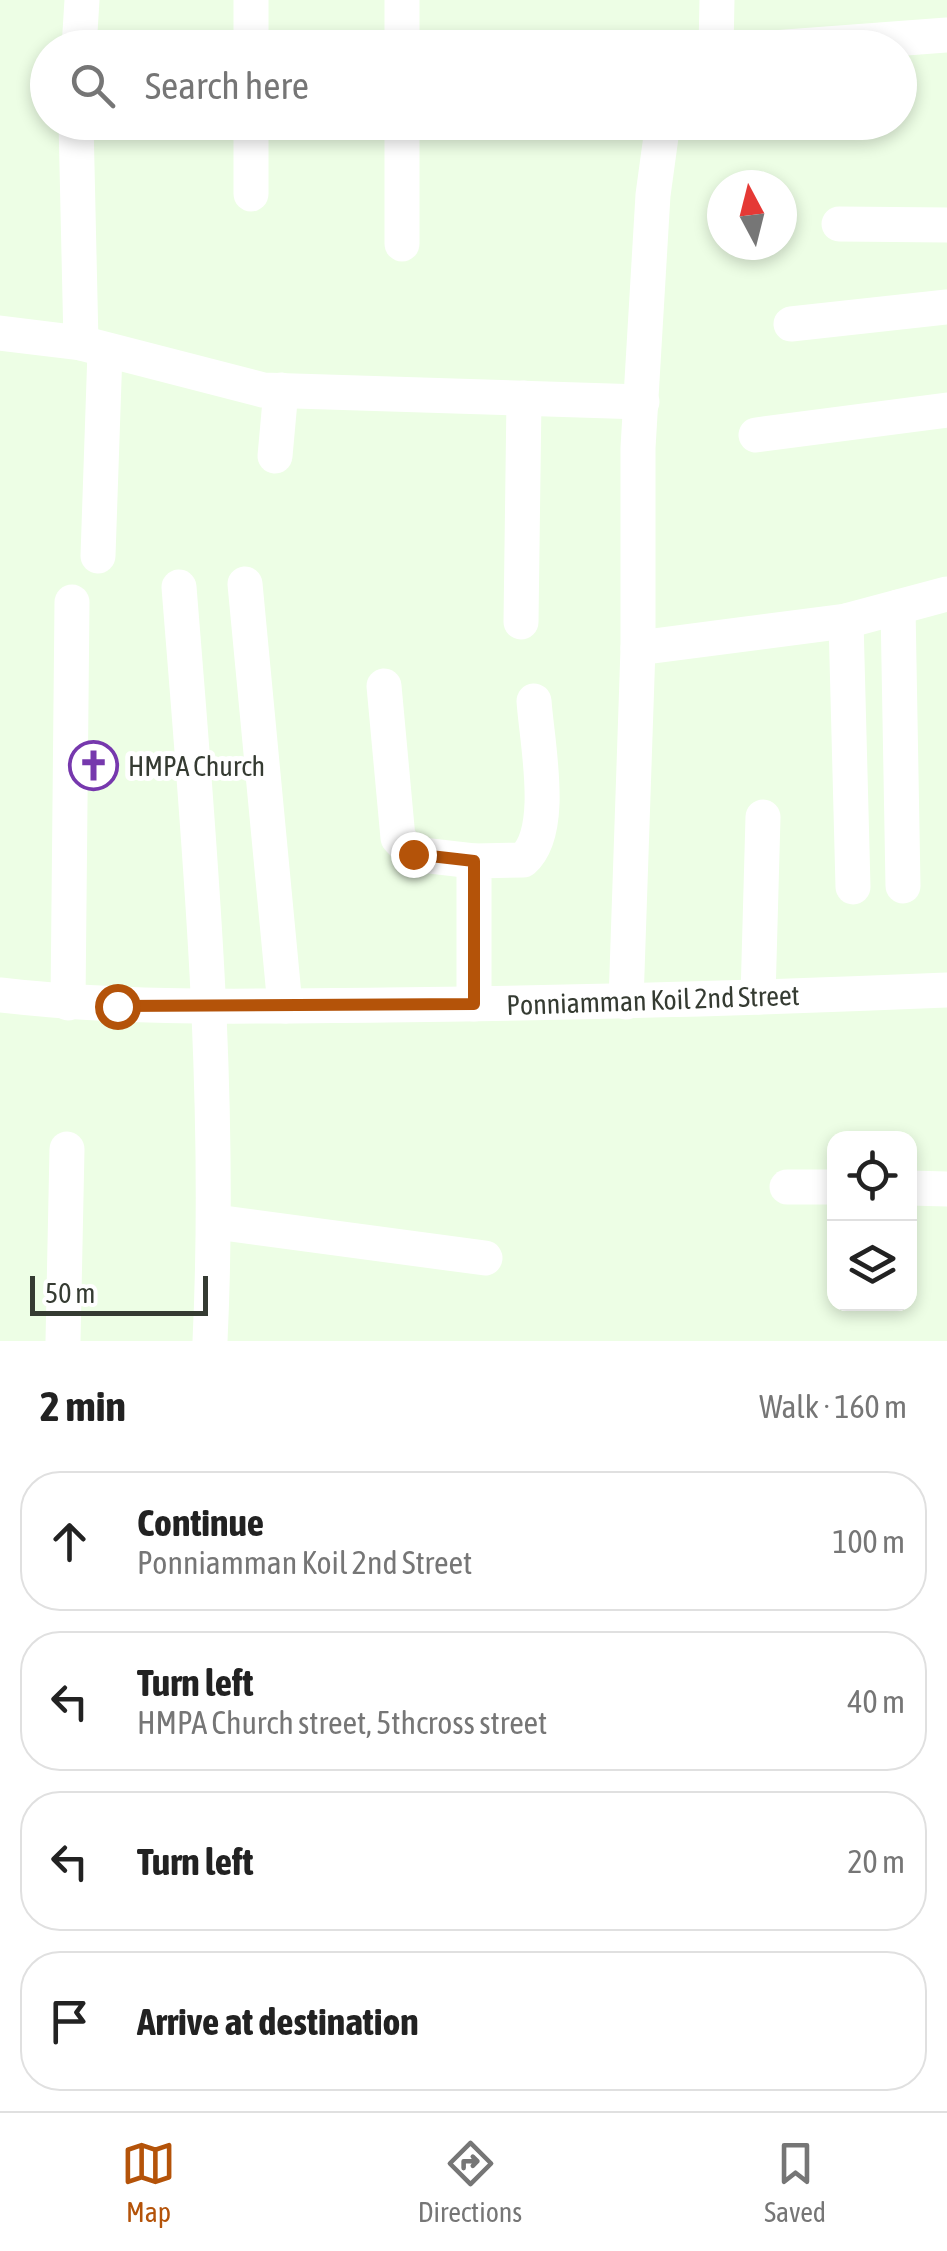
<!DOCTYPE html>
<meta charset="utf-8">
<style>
:root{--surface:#fff;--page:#f2f2f2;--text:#222;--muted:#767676;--line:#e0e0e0;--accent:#b45309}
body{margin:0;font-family:"Asap Condensed",sans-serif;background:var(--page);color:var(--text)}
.controls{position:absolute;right:30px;bottom:30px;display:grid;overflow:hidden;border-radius:20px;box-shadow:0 5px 15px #0003}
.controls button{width:90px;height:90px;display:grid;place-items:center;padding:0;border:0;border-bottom:2px solid var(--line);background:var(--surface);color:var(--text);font:50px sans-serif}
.compass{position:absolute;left:707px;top:170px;width:90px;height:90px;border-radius:50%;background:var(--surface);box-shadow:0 5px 15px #0003;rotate:353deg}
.scale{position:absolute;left:30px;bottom:25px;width:178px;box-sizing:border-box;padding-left:10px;border:5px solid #353b32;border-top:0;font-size:28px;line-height:35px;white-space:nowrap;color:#353b32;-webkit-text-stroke:8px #fff;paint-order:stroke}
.stop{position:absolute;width:30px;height:30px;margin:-22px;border:8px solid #b45309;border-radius:50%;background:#fff}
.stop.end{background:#b45309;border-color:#fff;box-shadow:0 2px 10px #0008}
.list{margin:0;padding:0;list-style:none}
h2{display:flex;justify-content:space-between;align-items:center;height:130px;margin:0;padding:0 40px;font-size:42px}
h2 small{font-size:32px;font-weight:400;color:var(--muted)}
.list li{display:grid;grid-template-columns:65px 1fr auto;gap:30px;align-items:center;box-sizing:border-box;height:140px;margin:0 20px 20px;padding:0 20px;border:2px solid var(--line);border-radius:40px}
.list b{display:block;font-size:38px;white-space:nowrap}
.list p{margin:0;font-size:32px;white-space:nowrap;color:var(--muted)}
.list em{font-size:32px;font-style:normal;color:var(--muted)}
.icon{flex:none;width:55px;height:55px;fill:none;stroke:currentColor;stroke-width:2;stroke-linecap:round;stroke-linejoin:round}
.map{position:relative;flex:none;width:947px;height:1341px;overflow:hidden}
.search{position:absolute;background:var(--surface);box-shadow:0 5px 15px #0003;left:30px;right:30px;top:30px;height:110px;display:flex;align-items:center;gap:25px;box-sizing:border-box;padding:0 35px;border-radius:55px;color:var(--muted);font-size:38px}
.sheet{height:770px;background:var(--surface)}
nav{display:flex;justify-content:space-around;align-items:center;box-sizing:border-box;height:140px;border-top:2px solid var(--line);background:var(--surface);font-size:28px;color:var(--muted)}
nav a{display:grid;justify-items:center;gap:5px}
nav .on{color:var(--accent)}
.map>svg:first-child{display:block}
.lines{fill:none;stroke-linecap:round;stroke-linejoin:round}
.minor{stroke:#fff;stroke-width:35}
.route{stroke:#b45309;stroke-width:12}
.labels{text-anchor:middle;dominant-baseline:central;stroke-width:10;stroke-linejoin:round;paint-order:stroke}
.poi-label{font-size:28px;fill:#353b32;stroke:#fff;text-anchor:start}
.street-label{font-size:28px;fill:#353b32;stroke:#fff}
</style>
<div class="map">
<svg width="947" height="1341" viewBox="0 0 947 1341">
<rect width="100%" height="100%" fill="#edfee5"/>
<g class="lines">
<g class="minor">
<polyline points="251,0 251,48"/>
<polyline points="402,0 402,48"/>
<polyline points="79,48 82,0"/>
<polyline points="716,48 717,0"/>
<polyline points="773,48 947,35"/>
<polyline points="76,122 81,343"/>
<polyline points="251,122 251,194"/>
<polyline points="402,122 402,244"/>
<polyline points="839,224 947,225"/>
<polyline points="791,324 947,307"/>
<polyline points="0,333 81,343 263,390 642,402"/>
<polyline points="756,435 947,410"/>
<polyline points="275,456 281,390"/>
<polyline points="98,556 105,351"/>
<polyline points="245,584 285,1006"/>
<path d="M 179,587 C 199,838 222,1089 210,1341"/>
<polyline points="898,607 903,886"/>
<polyline points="846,621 853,887"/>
<polyline points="521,622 524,398"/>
<polyline points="638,648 846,621 947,594"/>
<polyline points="384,686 398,838 413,854 474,861"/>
<path d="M 0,995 C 128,1010 257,1006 386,1005 C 573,1003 760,998 947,990"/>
<polyline points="758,997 763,817"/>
<polyline points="626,1002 638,648 638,448 653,195 663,122"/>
<polyline points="68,1003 72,602"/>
<path d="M 474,1004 L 474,861 L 523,860 C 556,831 537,744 534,701"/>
<polyline points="787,1187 834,1187"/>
<polyline points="910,1188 947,1189"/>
<polyline points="216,1222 485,1258"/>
<polyline points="63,1341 67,1149"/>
</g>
</g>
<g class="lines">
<polyline class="route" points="117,1006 474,1004 474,861 413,854"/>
</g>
<defs>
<symbol id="church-ring" viewBox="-11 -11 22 22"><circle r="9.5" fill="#fff" stroke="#7638ad" stroke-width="1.5"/><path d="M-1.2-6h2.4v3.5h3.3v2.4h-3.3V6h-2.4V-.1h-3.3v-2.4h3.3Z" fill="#7638ad"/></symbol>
</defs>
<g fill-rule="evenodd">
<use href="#church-ring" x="66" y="738" width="55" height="55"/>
</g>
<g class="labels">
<g class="poi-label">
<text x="128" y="766">HMPA Church</text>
</g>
<g class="street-label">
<text transform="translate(653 1000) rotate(-2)">Ponniamman Koil 2nd Street</text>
</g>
</g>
</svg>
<div class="controls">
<button><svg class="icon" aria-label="locate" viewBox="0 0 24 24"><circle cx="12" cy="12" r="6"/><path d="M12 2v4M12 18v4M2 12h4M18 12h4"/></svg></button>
<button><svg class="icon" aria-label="layers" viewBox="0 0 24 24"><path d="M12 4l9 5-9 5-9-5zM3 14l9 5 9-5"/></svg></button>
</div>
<svg class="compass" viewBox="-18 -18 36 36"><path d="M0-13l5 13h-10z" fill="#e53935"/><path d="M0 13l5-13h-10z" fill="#767676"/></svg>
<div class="scale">50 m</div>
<div class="stop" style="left:117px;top:1006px"></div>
<div class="stop end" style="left:413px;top:854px"></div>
<div class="search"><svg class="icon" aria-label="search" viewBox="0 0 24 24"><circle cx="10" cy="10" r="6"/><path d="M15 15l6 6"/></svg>Search here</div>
</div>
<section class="sheet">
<h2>2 min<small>Walk · 160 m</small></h2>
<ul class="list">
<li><svg class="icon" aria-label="ahead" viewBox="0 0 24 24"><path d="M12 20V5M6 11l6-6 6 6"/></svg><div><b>Continue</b><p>Ponniamman Koil 2nd Street</p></div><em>100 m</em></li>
<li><svg class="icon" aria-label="left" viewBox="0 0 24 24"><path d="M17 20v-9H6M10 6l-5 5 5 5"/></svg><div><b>Turn left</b><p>HMPA Church street, 5thcross street</p></div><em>40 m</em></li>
<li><svg class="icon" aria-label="left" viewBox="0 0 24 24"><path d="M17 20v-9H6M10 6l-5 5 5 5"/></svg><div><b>Turn left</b></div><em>20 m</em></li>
<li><svg class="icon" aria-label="arrive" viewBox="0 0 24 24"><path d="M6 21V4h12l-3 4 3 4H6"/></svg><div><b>Arrive at destination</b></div></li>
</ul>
</section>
<nav>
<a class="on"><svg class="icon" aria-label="map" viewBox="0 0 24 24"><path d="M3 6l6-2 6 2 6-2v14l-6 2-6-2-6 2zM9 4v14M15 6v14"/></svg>Map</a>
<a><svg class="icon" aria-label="directions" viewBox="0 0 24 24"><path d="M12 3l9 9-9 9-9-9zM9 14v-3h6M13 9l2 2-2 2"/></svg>Directions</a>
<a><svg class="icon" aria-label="saved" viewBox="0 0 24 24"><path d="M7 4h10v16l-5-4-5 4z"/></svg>Saved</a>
</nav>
